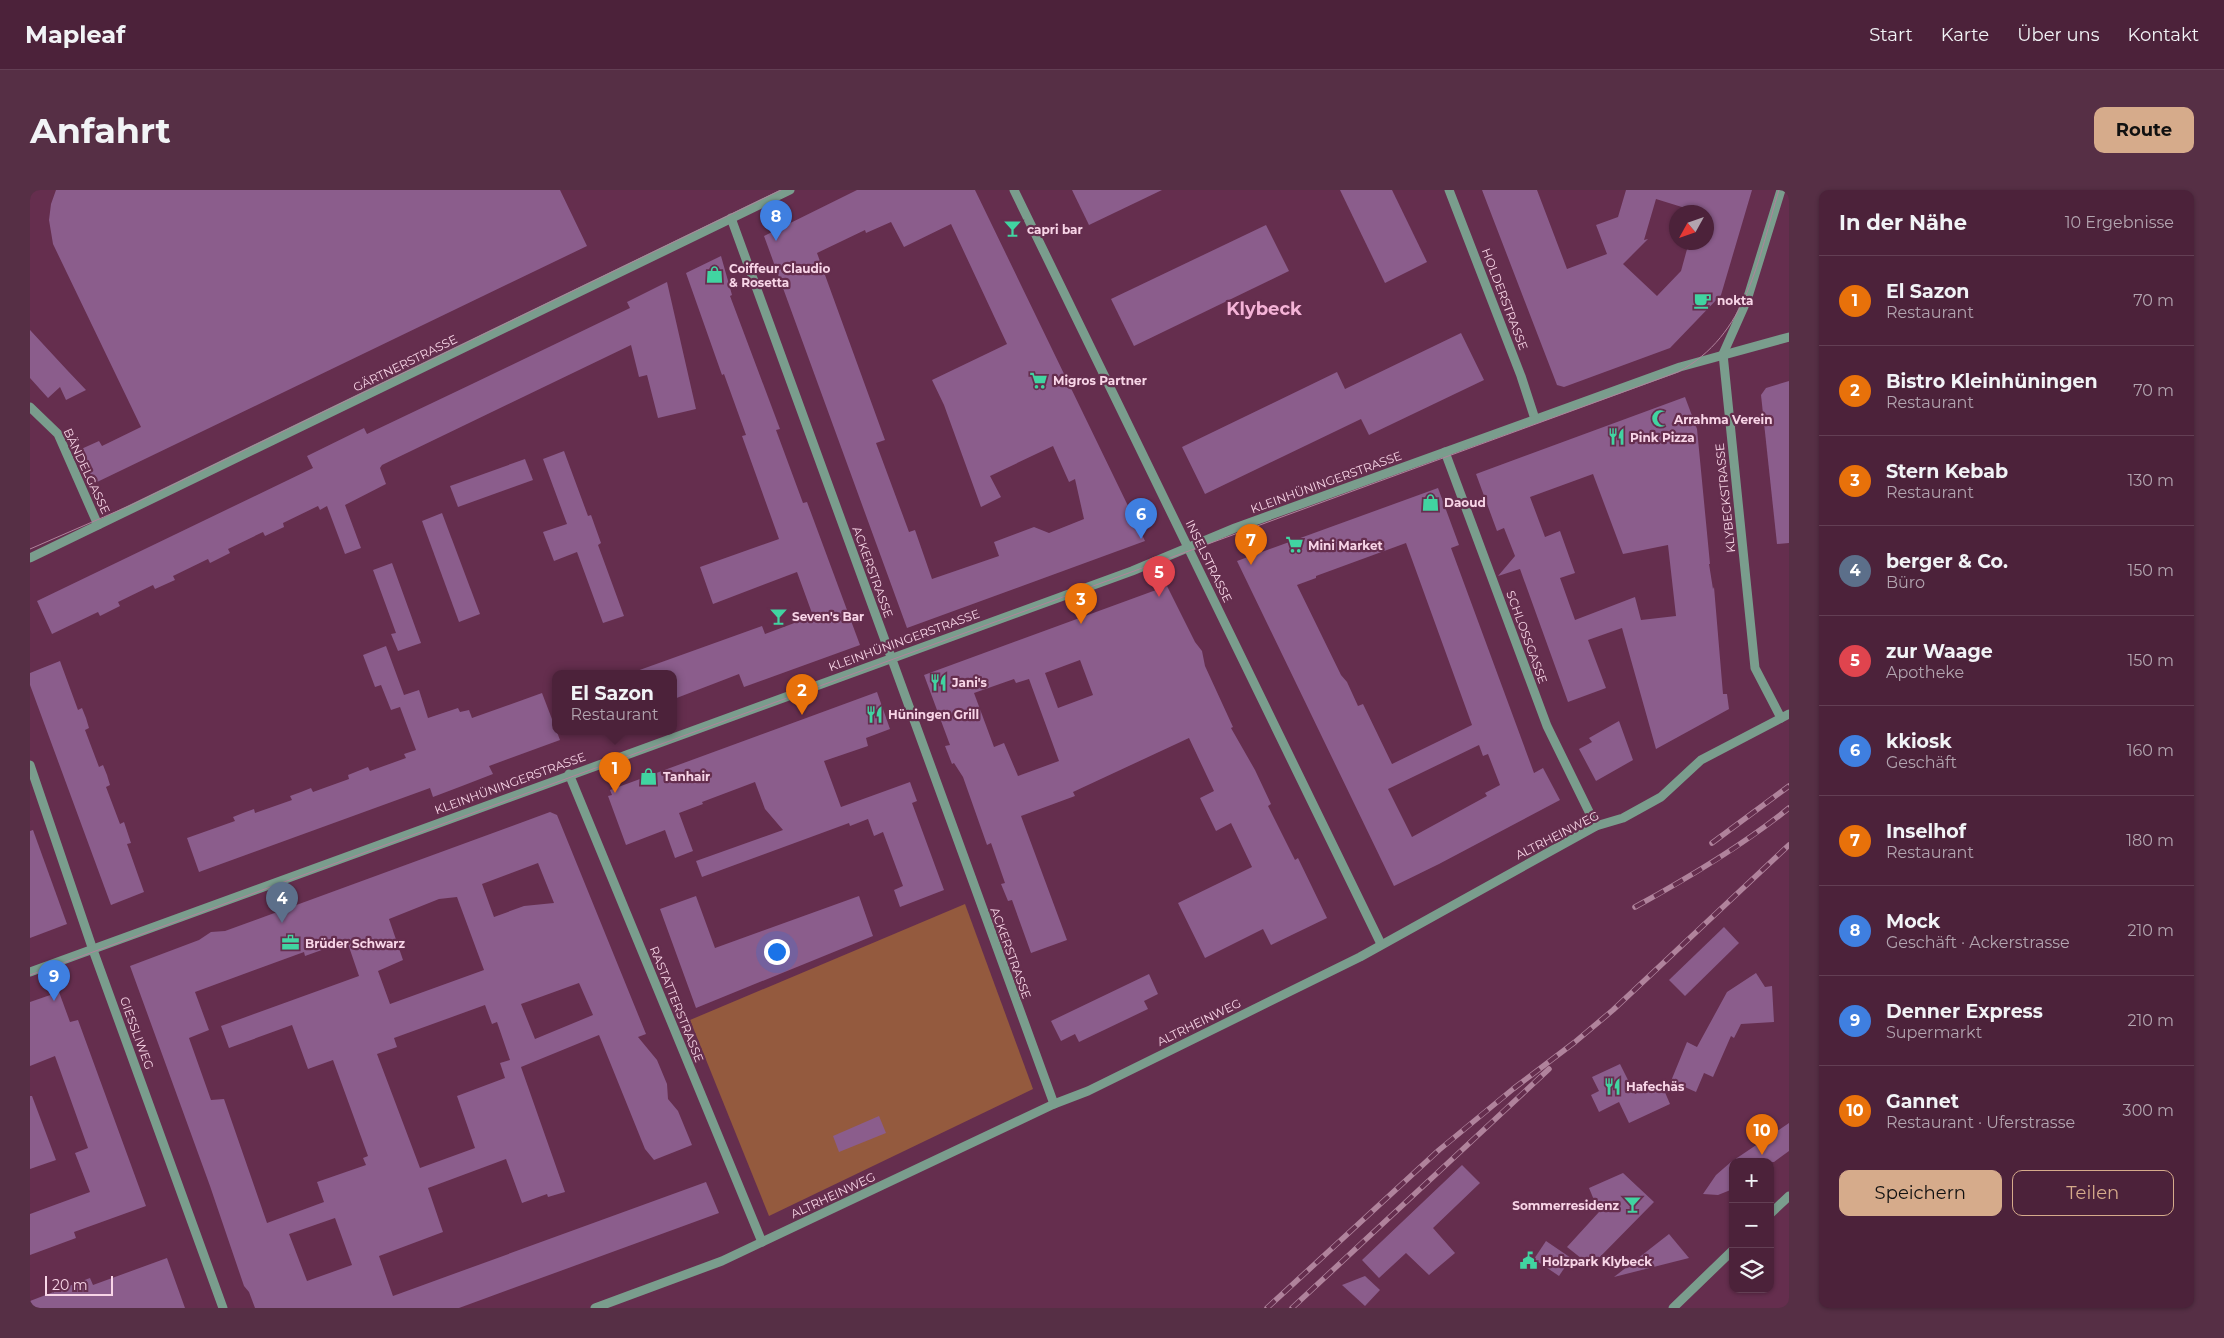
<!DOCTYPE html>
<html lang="de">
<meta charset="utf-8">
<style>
:root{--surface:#4c223a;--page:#562f45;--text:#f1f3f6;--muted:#b2a4af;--line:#633f54;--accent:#d6ab8b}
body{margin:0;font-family:Montserrat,sans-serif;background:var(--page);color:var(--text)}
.controls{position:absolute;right:15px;bottom:15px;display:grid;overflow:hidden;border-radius:10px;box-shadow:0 1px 4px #0004}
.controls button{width:45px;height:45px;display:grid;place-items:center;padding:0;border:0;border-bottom:1px solid var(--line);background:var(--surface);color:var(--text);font:25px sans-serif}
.compass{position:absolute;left:1639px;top:15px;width:45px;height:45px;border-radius:50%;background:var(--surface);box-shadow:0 1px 4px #0004;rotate:230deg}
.scale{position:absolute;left:15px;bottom:12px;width:68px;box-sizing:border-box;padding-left:5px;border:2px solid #f8d5e7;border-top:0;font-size:14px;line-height:18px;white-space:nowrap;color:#f8d5e7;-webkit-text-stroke:4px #652e4e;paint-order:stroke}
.you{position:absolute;left:746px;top:761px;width:18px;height:18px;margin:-12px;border:4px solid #fff;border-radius:50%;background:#1a73e8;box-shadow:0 0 0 8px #1a73e833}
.badge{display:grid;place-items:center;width:32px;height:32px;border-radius:50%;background:var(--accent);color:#fff;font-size:16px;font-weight:700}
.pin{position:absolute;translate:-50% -41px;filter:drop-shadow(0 1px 2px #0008)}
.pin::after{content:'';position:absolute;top:26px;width:18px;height:15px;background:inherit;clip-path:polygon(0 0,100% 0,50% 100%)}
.popup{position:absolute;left:522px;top:480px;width:125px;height:65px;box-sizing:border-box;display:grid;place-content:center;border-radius:10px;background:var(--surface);filter:drop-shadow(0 1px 4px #0005);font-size:16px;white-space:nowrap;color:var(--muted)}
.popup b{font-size:19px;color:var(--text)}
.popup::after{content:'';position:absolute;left:50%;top:100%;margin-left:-10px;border:10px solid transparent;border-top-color:var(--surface)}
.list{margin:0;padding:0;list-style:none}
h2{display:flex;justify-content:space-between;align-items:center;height:65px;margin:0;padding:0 20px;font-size:21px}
h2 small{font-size:16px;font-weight:400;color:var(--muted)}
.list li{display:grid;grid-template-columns:32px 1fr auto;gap:15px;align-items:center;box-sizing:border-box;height:90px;padding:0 20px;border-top:1px solid var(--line)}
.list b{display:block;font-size:19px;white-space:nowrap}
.list p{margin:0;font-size:16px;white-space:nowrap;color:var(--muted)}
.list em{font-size:16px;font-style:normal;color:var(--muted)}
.actions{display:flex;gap:10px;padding:15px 20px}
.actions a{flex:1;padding:11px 0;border:1px solid var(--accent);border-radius:10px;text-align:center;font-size:18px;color:var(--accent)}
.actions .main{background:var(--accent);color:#111}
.icon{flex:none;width:28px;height:28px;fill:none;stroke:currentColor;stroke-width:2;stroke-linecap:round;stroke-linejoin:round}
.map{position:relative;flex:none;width:1759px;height:1118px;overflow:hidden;border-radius:10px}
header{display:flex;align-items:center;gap:30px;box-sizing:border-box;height:70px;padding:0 25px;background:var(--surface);border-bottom:1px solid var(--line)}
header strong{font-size:24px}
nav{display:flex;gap:28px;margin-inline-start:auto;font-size:18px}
.intro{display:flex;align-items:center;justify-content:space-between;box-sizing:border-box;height:120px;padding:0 30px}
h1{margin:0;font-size:35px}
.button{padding:12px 22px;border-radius:10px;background:var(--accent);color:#111;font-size:18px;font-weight:700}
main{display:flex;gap:30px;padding:0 30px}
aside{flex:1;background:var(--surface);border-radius:10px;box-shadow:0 1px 4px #0004}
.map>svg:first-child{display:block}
.green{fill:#945a3e}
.building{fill:#8b5d8c;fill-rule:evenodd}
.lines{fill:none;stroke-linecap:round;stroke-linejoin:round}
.minor{stroke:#7a9d8d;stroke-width:9}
.tram{stroke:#b0839c;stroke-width:1}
.rail-casing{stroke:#b0839c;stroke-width:5.5}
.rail{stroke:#652e4e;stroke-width:4;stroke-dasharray:11;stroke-linecap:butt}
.labels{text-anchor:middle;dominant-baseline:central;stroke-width:4.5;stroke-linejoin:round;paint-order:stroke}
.poi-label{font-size:12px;font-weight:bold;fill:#f8d5e7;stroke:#652e4e;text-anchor:start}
.street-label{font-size:12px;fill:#f8d5e7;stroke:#652e4e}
.district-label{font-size:18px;font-weight:bold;fill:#f5b3d7;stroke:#652e4e}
</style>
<header>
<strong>Mapleaf</strong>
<nav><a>Start</a><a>Karte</a><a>Über uns</a><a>Kontakt</a></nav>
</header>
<div class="intro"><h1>Anfahrt</h1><a class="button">Route</a></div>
<main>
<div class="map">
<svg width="1759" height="1118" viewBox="0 0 1759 1118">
<rect width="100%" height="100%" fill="#652e4e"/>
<polygon class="green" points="935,714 1003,899 739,1026 660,830"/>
<g class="building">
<polygon points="26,0 530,0 557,56 65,293 49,260 69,251 72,256 111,237 23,54 19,30 21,14"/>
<path d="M 827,0 L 945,0 L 1115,351 L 877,438 L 734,46 ZM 861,32 L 874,57 L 921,34 L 977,154 L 902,190 L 914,215 L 951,317 L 971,307 L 960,286 L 1023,256 L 1039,292 L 1045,289 L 1054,329 L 1019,343 L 1004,337 L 964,352 L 969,366 L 902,389 L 885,340 L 879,342 L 846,253 L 855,250 L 787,63 L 835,40 L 836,43 Z"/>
<polygon points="1042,0 1132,0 1059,35"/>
<polygon points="1310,0 1362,0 1397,72 1355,93"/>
<path d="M 1452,0 L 1507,0 L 1537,79 L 1577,64 L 1566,35 L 1588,27 L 1596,0 L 1722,0 L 1691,105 L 1640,158 L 1534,197 L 1527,195 ZM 1626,9 L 1668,22 L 1676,22 L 1676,52 L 1659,52 L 1651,81 L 1627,106 L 1593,74 L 1618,49 L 1614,50 Z"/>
<polygon points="1236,35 1259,81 1104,156 1081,109"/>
<polygon points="691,66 702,105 700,106 750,239 746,240 773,313 777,312 830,455 714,497 709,484 644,509 644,484 605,484 604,482 732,436 735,444 783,426 767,382 683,414 670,377 749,349 712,246 716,245 694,184 692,185 656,83"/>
<polygon points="637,92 666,219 628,228 617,185 609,187 601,155 352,275 350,278 356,294 315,315 331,358 315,364 297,316 290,320 288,316 253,333 254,337 235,346 233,342 198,359 200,363 180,373 178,369 143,386 145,390 125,399 123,395 88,412 90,416 70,426 68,422 22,444 7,411 283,278 277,266 334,238 337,244 442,194 600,118 597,112"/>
<polygon points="0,140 37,180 56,200 36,210 30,197 18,208 0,188"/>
<polygon points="1431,143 1454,190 1339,245 1331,229 1175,304 1152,257 1307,182 1315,199"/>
<polygon points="1759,191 1759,353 1747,354 1731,205 1736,198"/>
<path d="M 1655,207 L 1667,239 L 1680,374 L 1679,374 L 1683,399 L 1684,397 L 1693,504 L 1697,504 L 1699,519 L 1626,559 L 1592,438 L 1558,450 L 1576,498 L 1538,512 L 1490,379 L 1468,386 L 1485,366 L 1474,338 L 1467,341 L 1446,284 ZM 1563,284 L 1593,364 L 1638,355 L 1646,426 L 1611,430 L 1605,407 L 1545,430 L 1530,388 L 1545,383 L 1530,341 L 1515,347 L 1500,307 Z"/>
<polygon points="534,261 558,326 561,325 571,353 568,355 594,426 573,433 547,362 524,371 513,342 537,334 513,269"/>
<polygon points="495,269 503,290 428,317 420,296"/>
<path d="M 1408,298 L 1429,355 L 1421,358 L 1504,583 L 1513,578 L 1530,610 L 1409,674 L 1364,696 L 1207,371 ZM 1376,353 L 1442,535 L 1362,574 L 1333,514 L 1328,516 L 1317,492 L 1311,485 L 1267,395 L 1286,388 L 1286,386 ZM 1449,555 L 1453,566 L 1458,564 L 1470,595 L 1455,603 L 1457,606 L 1382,647 L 1358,599 Z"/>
<polygon points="412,323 450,424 429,432 392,331"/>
<polygon points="362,373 391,453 368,461 361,444 366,443 343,380"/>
<path d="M 1137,396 L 1165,452 L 1172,461 L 1175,476 L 1203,537 L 1201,538 L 1225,580 L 1241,614 L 1238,616 L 1265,670 L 1268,668 L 1297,728 L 1241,755 L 1233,739 L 1175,768 L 1148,713 L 1222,677 L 1201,633 L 1186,641 L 1170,608 L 1184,601 L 1159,548 L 1043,602 L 1045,606 L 991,626 L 1037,750 L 1001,763 L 982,710 L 978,711 L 971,694 L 975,693 L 961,653 L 957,655 L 933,587 L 924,573 L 922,574 L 915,556 L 920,555 L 894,485 ZM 1050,470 L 1063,505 L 1028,518 L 1015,483 ZM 984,489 L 986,493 L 999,489 L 1029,571 L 988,586 L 974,553 L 964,557 L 944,503 Z"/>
<polygon points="356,456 374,505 389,500 398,528 428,518 430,522 439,520 442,528 512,503 530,550 459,576 463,584 432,596 403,607 400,598 169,682 157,648 205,631 203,627 213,623 224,619 225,623 262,610 260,606 271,602 281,598 283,602 319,589 318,585 338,577 340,581 376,568 374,564 386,560 370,517 361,520 351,495 345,497 333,465"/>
<polygon points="30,471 48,520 52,518 56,528 59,538 55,540 69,577 73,575 77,585 80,595 76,597 90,634 94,632 101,653 97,654 114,702 81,715 0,495 0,483"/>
<polygon points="847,502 860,539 836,548 838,556 794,571 811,617 880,592 887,611 882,613 914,700 870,717 864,700 873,696 853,642 844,646 838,629 820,636 819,633 672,687 666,671 753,640 735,619 725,592 672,612 673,614 649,623 663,661 645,668 635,640 596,655 578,606 582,605 580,600"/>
<polygon points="1589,531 1603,570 1566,591 1549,559 1562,552 1559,548"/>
<path d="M 520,622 L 527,625 L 616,844 L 608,847 L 627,870 L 637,894 L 638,909 L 648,921 L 662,955 L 624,970 L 615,959 L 569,845 L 491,877 L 535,1002 L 518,1007 L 517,1004 L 492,1013 L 476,969 L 398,998 L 413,1042 L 349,1066 L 363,1106 L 676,992 L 689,1023 L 429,1118 L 225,1118 L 219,1102 L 214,1096 L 180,996 L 100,776 L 169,750 L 181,742 L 195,741 ZM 508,673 L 524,713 L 494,716 L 464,727 L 452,694 ZM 427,707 L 454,780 L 360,814 L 348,781 L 373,770 L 359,729 L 409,709 ZM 317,751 L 329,786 L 191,836 L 199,858 L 262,835 L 278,879 L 303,870 L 338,966 L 333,968 L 336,975 L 287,992 L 294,1012 L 237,1033 L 194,909 L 181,910 L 159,848 L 179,840 L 165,802 L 274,762 L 275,766 ZM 549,793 L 563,825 L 505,849 L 491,814 ZM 455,815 L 462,834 L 467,832 L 480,870 L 470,873 L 475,888 L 427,906 L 445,958 L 390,978 L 347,864 L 367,857 L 364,848 ZM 305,1028 L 322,1075 L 277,1091 L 259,1044 Z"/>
<polygon points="3,640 37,734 0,748 0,641"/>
<polygon points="666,706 685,758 829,706 843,746 666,818 630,719"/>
<polygon points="1694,737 1709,753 1655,806 1639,790"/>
<polygon points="1726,783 1735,797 1742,796 1744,832 1711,834 1704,848 1701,846 1683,887 1674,883 1666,902 1641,891 1657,852 1667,857 1697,802"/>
<polygon points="1119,784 1128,804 1114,811 1118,819 1049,852 1045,844 1031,851 1021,831"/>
<polygon points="29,802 40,832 48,830 116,1016 44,1042 46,1048 0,1065 0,1024 60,1002 45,963 58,958 25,866 0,876 0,812"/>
<polygon points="1590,874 1605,904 1631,893 1640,914 1599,933 1589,912 1569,922 1561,905 1569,901 1562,887"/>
<polygon points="0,906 2,906 26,970 0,979"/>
<polygon points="849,926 856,943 809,962 803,946"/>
<polygon points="1759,933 1759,961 1744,972 1703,972 1703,999 1688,1005 1673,1004 1686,985 1701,972"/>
<polygon points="1432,975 1450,993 1403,1038 1425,1063 1399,1085 1376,1063 1349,1088 1332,1070"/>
<polygon points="1593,983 1624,1012 1561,1076 1537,1057 1569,1022 1559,998"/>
<polygon points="1639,1044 1659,1068 1584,1087"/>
<polygon points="1516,1051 1541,1068 1529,1086 1504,1069"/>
<polygon points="137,1068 155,1118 0,1118 0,1111 60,1088 63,1095"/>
<polygon points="1335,1086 1350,1100 1335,1116 1312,1095"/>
</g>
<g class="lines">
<g class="minor">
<polyline points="984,0 1351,754"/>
<polyline points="1419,0 1491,186 1505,229"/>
<polyline points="1751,0 1717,110 1693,164 1725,478 1751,528"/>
<polyline points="701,28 1024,914"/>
<polyline points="0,217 28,244 68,335"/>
<polyline points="1415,262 1517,536 1566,636"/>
<polyline points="0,368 760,0"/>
<polyline points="0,575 63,760 193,1118"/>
<polyline points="539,584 732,1052"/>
<polyline points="0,782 1102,381 1205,338 1650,177 1759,147"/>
<polyline points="1740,1024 1759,1006"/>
<polyline points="565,1118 692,1071 1024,914 1058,901 1330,767 1566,636 1593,628 1631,607 1671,570 1759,524"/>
<polyline points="1643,1118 1703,1060"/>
</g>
<g class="tram">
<polyline points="0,359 99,316 751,0"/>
<path d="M 0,785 L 1648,182 C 1718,145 1728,68 1749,0"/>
</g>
<defs>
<g id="rail">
<polyline points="1682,653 1759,596"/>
<path d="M 1605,717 C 1658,688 1712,656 1759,618"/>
<polyline points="1237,1118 1409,960 1483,899 1545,852 1583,820 1759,655"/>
<polyline points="1262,1118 1519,879"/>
</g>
</defs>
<use href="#rail" class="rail-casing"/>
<use href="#rail" class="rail"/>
</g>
<defs>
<symbol id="bar-bare" viewBox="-9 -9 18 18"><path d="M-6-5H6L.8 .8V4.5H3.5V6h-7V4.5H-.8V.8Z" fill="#41d4a1" stroke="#652e4e" stroke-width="2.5" paint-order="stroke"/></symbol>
<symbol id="shop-bare" viewBox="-9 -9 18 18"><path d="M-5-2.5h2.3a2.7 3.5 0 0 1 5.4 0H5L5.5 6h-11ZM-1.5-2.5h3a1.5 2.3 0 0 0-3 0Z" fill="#41d4a1" stroke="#652e4e" stroke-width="2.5" paint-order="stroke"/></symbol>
<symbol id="cafe-bare" viewBox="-9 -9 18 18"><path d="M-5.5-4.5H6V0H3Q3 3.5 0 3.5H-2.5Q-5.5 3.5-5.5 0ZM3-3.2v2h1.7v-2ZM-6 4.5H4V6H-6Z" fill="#41d4a1" stroke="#652e4e" stroke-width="2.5" paint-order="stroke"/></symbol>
<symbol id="supermarket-bare" viewBox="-9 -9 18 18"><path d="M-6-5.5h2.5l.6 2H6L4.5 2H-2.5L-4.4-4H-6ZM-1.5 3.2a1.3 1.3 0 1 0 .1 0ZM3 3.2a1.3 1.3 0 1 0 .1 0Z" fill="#41d4a1" stroke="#652e4e" stroke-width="2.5" paint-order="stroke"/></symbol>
<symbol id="mosque-bare" viewBox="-9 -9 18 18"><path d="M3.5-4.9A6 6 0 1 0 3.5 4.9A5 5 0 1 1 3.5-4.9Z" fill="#41d4a1" stroke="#652e4e" stroke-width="2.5" paint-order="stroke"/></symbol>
<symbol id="restaurant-bare" viewBox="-9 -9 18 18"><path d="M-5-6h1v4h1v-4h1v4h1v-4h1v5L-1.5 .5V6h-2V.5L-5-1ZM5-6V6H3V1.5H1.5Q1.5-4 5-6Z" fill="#41d4a1" stroke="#652e4e" stroke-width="2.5" paint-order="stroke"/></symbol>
<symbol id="office-bare" viewBox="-9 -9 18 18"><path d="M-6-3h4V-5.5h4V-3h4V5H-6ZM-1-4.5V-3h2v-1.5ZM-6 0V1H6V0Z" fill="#41d4a1" stroke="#652e4e" stroke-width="2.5" paint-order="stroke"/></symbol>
<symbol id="civic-bare" viewBox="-9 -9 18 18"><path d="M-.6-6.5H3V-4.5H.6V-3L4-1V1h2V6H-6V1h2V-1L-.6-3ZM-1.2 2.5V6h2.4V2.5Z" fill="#41d4a1" stroke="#652e4e" stroke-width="2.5" paint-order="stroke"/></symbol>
</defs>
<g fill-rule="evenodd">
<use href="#bar-bare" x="970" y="26" width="25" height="25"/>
<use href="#shop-bare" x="672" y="72" width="25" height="25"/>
<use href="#cafe-bare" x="1660" y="98" width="25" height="25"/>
<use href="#supermarket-bare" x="996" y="178" width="25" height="25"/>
<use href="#mosque-bare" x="1618" y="216" width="25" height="25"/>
<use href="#restaurant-bare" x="1574" y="234" width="25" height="25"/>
<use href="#shop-bare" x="1388" y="300" width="25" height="25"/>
<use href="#supermarket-bare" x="1252" y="342" width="25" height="25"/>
<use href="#bar-bare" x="736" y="414" width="25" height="25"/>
<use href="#restaurant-bare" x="896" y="480" width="25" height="25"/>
<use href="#restaurant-bare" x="832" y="512" width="25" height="25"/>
<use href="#shop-bare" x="606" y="574" width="25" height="25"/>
<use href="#office-bare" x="248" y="740" width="25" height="25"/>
<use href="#restaurant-bare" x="1570" y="884" width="25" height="25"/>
<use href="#bar-bare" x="1590" y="1002" width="25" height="25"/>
<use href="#civic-bare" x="1486" y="1058" width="25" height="25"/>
</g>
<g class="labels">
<g class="poi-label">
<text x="997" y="39">capri bar</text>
<text x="699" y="78">Coiffeur Claudio<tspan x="699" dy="14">&amp; Rosetta</tspan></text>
<text x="1687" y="110">nokta</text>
<text x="1023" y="190">Migros Partner</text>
<text x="1644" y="229">Arrahma Verein</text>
<text x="1600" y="247">Pink Pizza</text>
<text x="1414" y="312">Daoud</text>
<text x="1278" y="355">Mini Market</text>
<text x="762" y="426">Seven's Bar</text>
<text x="922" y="492">Jani's</text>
<text x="858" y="524">Hüningen Grill</text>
<text x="633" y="586">Tanhair</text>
<text x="275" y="753">Brüder Schwarz</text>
<text x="1596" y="896">Hafechäs</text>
<text x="1589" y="1015" text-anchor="end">Sommerresidenz</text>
<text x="1512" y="1071">Holzpark Klybeck</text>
</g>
<g class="street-label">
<text transform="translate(1475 109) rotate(69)">HOLDERSTRASSE</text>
<text transform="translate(375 173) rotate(-26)">GÄRTNERSTRASSE</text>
<text transform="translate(57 281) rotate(65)">BÄNDELGASSE</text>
<text transform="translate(1296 292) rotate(-20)">KLEINHÜNINGERSTRASSE</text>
<text transform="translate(1695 308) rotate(-96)">KLYBECKSTRASSE</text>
<text transform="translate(1179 371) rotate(64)">INSELSTRASSE</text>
<text transform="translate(843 382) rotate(70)">ACKERSTRASSE</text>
<text transform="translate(1497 447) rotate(70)">SCHLOSSGASSE</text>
<text transform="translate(874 450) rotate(-20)">KLEINHÜNINGERSTRASSE</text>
<text transform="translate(480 593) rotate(-20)">KLEINHÜNINGERSTRASSE</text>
<text transform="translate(1527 645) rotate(-27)">ALTRHEINWEG</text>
<text transform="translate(981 763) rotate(70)">ACKERSTRASSE</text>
<text transform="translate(647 814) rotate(68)">RASTATTERSTRASSE</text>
<text transform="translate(1169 832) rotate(-26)">ALTRHEINWEG</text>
<text transform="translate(107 843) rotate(70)">GIESSLIWEG</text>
<text transform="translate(803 1005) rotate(-25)">ALTRHEINWEG</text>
</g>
<g class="district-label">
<text x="1234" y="119">Klybeck</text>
</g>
</g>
</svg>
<div class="controls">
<button>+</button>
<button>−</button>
<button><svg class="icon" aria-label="layers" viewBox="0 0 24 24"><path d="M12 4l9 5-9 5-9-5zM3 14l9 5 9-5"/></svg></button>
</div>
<svg class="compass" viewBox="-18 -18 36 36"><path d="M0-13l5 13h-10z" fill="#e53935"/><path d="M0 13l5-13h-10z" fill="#b2a4af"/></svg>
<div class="scale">20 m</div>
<div class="you"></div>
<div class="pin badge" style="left:585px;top:603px;background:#e8710a">1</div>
<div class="popup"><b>El Sazon</b>Restaurant</div>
<div class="pin badge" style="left:772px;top:525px;background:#e8710a">2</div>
<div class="pin badge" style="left:1051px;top:434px;background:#e8710a">3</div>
<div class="pin badge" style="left:252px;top:733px;background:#5c6f8a">4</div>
<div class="pin badge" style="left:1129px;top:407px;background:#e0444e">5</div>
<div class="pin badge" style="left:1111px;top:349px;background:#3f7fe0">6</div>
<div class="pin badge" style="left:1221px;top:375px;background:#e8710a">7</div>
<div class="pin badge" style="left:746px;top:51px;background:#3f7fe0">8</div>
<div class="pin badge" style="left:24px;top:811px;background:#3f7fe0">9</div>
<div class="pin badge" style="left:1732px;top:965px;background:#e8710a">10</div>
</div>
<aside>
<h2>In der Nähe<small>10 Ergebnisse</small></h2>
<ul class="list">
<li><span class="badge" style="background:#e8710a">1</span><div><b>El Sazon</b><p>Restaurant</p></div><em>70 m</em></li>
<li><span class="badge" style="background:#e8710a">2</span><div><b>Bistro Kleinhüningen</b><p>Restaurant</p></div><em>70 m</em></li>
<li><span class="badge" style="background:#e8710a">3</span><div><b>Stern Kebab</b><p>Restaurant</p></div><em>130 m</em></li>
<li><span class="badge" style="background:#5c6f8a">4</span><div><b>berger &amp; Co.</b><p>Büro</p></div><em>150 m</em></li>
<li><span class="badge" style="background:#e0444e">5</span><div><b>zur Waage</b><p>Apotheke</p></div><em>150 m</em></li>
<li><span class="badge" style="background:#3f7fe0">6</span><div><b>kkiosk</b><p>Geschäft</p></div><em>160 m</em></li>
<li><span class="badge" style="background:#e8710a">7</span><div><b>Inselhof</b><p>Restaurant</p></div><em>180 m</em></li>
<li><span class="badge" style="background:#3f7fe0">8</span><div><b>Mock</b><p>Geschäft · Ackerstrasse</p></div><em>210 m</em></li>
<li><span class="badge" style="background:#3f7fe0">9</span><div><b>Denner Express</b><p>Supermarkt</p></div><em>210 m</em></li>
<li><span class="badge" style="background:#e8710a">10</span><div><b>Gannet</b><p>Restaurant · Uferstrasse</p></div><em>300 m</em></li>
</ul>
<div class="actions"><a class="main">Speichern</a><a>Teilen</a></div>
</aside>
</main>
